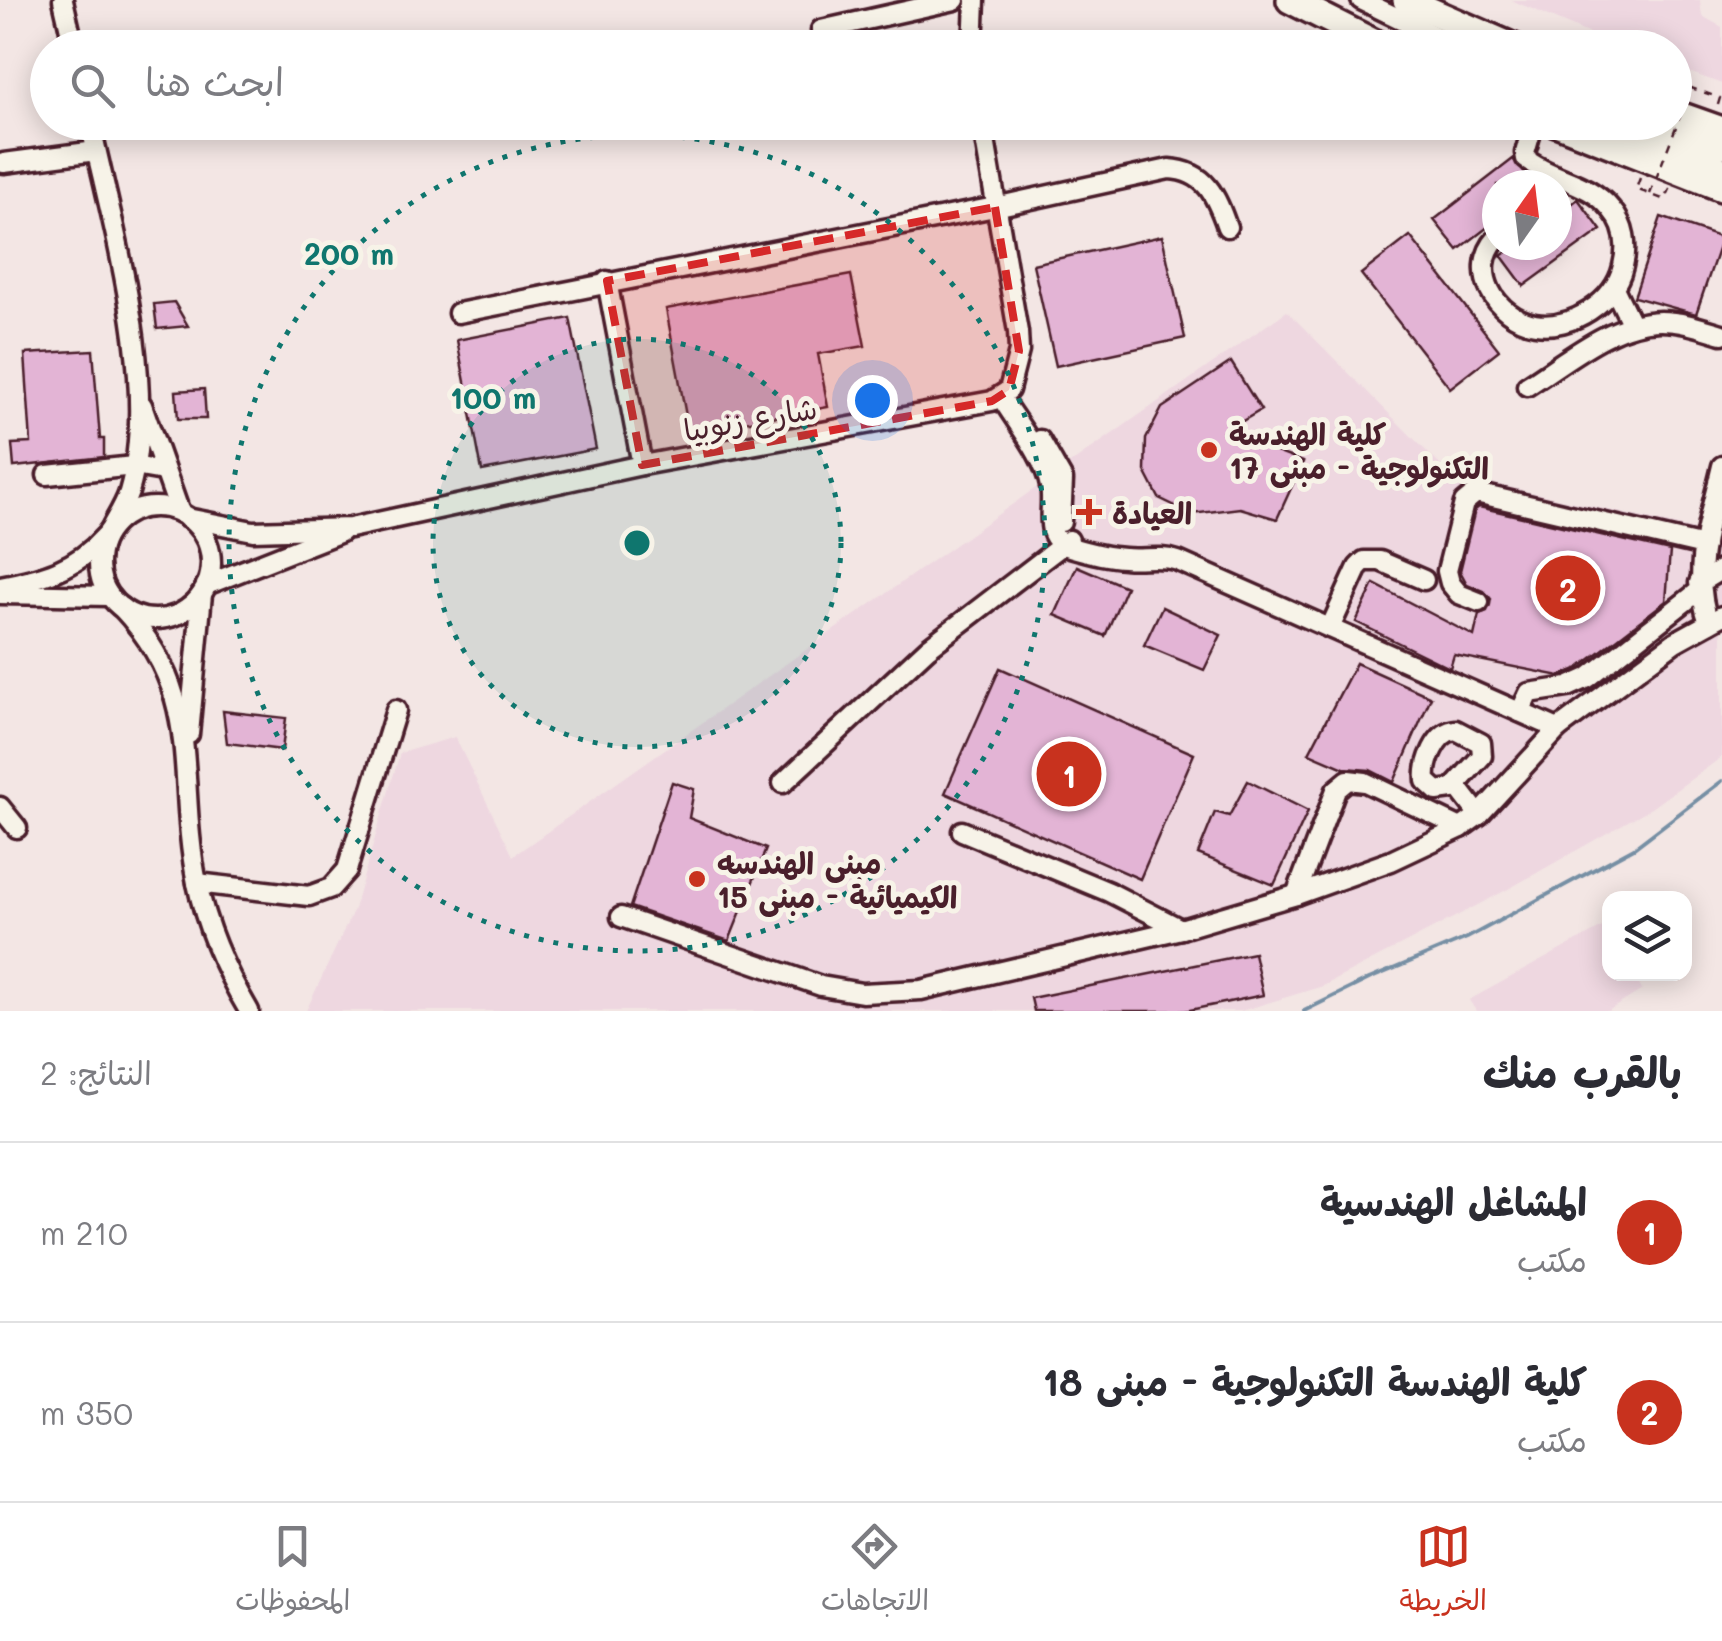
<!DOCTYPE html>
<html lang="ar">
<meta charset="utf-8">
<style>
:root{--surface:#fff;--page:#f2f2f3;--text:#2b2b33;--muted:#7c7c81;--line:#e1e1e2;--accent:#c8321e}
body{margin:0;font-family:Mali,"Playpen Sans Arabic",sans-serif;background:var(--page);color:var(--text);direction:rtl}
.controls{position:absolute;right:30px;bottom:30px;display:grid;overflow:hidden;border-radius:20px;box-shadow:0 5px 25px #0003}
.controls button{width:90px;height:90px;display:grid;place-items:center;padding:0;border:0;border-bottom:2px solid var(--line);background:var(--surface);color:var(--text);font:50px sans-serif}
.compass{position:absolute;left:1482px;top:170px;width:90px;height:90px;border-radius:50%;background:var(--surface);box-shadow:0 5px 25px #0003;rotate:14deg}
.you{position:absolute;left:872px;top:400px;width:35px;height:35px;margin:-25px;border:8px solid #fff;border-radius:50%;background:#1a73e8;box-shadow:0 0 0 15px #1a73e833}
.badge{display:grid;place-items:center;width:65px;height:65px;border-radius:50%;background:var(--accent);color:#fff;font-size:32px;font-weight:700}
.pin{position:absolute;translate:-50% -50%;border:5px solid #fff;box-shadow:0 2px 10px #0006}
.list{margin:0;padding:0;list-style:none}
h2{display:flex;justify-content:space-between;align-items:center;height:130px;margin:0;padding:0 40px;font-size:42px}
h2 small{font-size:32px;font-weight:400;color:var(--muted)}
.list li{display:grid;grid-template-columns:65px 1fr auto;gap:30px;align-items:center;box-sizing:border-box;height:180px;padding:0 40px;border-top:2px solid var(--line)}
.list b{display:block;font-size:38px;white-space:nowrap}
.list p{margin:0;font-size:32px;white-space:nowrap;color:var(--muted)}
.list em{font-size:32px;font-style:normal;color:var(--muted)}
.icon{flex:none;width:55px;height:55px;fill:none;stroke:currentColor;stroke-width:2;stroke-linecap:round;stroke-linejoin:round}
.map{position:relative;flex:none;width:1722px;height:1011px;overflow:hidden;direction:ltr}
.search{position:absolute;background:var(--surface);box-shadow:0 5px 25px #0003;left:30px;right:30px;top:30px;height:110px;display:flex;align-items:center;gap:25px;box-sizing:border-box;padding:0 35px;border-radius:55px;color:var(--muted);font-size:38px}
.sheet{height:490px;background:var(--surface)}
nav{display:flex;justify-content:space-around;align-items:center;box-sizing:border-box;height:140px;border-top:2px solid var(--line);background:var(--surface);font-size:28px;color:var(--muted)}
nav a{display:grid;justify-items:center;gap:5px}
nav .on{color:var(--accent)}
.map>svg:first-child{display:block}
.built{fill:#eed7e0}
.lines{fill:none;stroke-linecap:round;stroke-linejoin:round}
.stream{stroke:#768fa4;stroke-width:4}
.building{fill:#e3b4d5;stroke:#4a1f2b;stroke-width:2.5}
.minor-casing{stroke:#4a1f2b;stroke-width:25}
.highway-casing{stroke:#4a1f2b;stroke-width:32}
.path{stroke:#4a1f2b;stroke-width:2.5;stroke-dasharray:8 8;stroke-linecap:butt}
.minor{stroke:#f7f3e8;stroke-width:18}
.highway{stroke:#f7f3e8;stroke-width:25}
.path-bridge{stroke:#4a1f2b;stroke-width:2.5;stroke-dasharray:8 8;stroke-linecap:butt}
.marked{fill:#d62828;fill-opacity:0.2;stroke:#d62828;stroke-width:8;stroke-dasharray:20 12;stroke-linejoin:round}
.ring{fill:none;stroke:#0f766e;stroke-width:5;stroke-dasharray:5 10}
.poi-dot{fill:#c8321e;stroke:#f7f3e8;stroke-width:4}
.labels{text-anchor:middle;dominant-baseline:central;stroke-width:10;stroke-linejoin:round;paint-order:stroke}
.street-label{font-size:30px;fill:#4a1f2b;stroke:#f7f3e8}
.poi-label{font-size:30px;font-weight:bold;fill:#4a1f2b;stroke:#f7f3e8;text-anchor:start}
.centre{fill:#0f766e;stroke:#f7f3e8;stroke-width:5}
.ring-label{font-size:30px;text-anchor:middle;font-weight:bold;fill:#0f766e;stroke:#f7f3e8;stroke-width:10;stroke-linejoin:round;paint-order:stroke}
</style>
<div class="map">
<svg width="1722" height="1011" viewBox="0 0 1722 1011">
<rect width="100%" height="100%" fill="#f3e6e4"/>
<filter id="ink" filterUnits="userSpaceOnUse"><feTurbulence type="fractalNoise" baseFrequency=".01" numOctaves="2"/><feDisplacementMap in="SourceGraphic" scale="20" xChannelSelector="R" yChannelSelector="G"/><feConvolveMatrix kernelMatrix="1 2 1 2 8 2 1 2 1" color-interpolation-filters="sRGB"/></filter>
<g filter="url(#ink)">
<g class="built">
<polygon points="1511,0 1700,0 1702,16 1722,27 1722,84 1675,67 1674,48 1620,47"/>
<polygon points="1287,311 1448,473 1722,536 1722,757 1651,808 1512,887 1323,986 1241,1011 306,1011 354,909 400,753 455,737 513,856"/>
<polygon points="1604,926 1609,934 1610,974 1633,974 1642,990 1608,1011 1476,1011 1469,1000"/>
</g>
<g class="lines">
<polyline class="stream" points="1304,1011 1369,979 1467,938 1634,848 1722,781"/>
</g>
<g class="building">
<polygon points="1513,159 1534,185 1497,185 1497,220 1458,250 1434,220"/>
<polygon points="1578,199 1601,230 1524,286 1501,255 1515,245 1557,245 1557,215"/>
<polygon points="1661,217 1722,238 1696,314 1634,297"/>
<polygon points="1162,236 1185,338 1056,366 1033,264"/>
<polygon points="1410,236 1499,350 1450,388 1361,274"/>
<polygon points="851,275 865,346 818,354 828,407 689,432 666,309"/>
<polygon points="174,302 188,326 157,329 154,304"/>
<polygon points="570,318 596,449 482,471 457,340"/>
<polygon points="93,350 100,439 104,439 104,457 14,467 12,444 31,443 25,354"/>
<polygon points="1231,362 1261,410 1224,432 1303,462 1277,519 1240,508 1192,514 1159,498 1145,471 1146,439 1162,408"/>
<polygon points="204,389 206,419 178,419 176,391"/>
<polygon points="1479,507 1670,551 1666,601 1579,668 1560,676 1454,655 1450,668 1356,622 1374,584 1474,636 1479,614 1487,611 1491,599 1484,591 1467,584 1460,571 1475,510"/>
<polygon points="1077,566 1126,587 1105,636 1055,615"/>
<polygon points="1162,607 1221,635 1204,670 1144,645"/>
<polygon points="1356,663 1431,697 1394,782 1370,770 1344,768 1309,753"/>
<polygon points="1000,668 1194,754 1140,879 945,793"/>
<polygon points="223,711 286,718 282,750 227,743"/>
<polygon points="1248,781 1308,811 1274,885 1198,854 1215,812 1229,816"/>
<polygon points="672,782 694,789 689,818 766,849 729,941 630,907"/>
<polygon points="1254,953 1263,995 1185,1011 1034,1011 1031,998"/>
</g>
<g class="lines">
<defs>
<g id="minor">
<polyline points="63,0 74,48"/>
<polyline points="1361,0 1460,48"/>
<polyline points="821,30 955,0"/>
<polyline points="973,48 975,0"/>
<path d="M 90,122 C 113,228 160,387 129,492 C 125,504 118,515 112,526"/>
<polyline points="1604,122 1722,167"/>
<polyline points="1642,122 1722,149"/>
<polyline points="4,163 96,151"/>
<path d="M 1497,238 C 1468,270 1495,317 1535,324 C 1571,330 1615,302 1623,266 C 1628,246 1625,225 1611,209 C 1589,181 1552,180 1526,159 L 1525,153 L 1534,122"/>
<polyline points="607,281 642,465"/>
<polyline points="1614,288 1632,325"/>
<path d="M 458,313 L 995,207 L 1169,169 C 1206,171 1216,196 1227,227"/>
<path d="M 1527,386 C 1567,361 1611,322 1660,321 C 1682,321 1702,328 1722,334"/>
<path d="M 1001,397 C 1017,424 1044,455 1050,486 C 1055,508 1040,539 1070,547 C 1087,552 1106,557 1124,558 C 1143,560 1160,555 1178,561 L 1558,729"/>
<polyline points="142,405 180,513"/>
<polyline points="1040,440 1063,480 1061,522"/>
<polyline points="47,475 134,466 163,471"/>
<circle cx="155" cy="563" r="56"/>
<polyline points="187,518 253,531 350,528 642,465 992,401 1009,390 1019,351 1018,332 982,122"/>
<polyline points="1699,583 1722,569"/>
<polyline points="206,585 341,532"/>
<path d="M 0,586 C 42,578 75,570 105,536"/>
<polyline points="0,594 109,596"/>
<polyline points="1479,602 1459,594 1450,583 1447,571 1464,503 1476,493 1704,546"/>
<path d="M 122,608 C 206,698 175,776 197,883 C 206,927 226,972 249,1011"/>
<path d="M 1709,623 C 1690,571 1710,518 1722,466"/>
<polyline points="1330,628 1358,567 1364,561 1380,561 1424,580"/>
<polyline points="1520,712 1529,693 1568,687 1588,678 1700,590"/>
<path d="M 1456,730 L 1481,743 L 1482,756 L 1452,789 L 1437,791 L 1426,781 C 1424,763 1436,731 1456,730 Z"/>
<polyline points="189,734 202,594"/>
<polyline points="783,783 928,648 1069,540"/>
<polyline points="1456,785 1479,815"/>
<polyline points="0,807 17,828"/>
<polyline points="962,831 1109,892 1181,929"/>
<polyline points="197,883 309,896 331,888 347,870 396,710"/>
<polyline points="1296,895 1336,790 1348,780 1365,782 1461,828"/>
<polyline points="621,917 821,986 862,993 921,990 1181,929 1296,895 1391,861 1461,828 1479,815 1558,729 1675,642 1722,616"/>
</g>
<g id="highway">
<polyline points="1290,0 1385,48"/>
<polyline points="1406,0 1516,48"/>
<polyline points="1674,113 1722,130"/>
<polyline points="1554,122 1722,188"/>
</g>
</defs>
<use href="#minor" class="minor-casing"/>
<use href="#highway" class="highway-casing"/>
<g class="path">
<polyline points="1674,82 1720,98 1717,108"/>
<polyline points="1640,178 1636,189 1665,200 1671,187"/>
</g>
<use href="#minor" class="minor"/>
<use href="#highway" class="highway"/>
<polyline class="path-bridge" points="1650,194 1691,88"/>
</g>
</g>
<path class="marked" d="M 995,207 L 1019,351 L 1009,390 L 992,401 L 642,465 L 607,281 Z"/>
<circle cx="637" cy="543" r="204" fill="#0f766e" fill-opacity=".12"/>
<g class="ring">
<circle cx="637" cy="543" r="204"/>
<circle cx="637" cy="543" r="408"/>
</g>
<g class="poi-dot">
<circle cx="1209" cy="450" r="10"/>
<path d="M1084 497h10v10h10v10h-10v10h-10v-10h-10v-10h10z"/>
<circle cx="697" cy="879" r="10"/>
</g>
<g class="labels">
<g class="street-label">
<text transform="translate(750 418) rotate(-10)">شارع زنوبيا</text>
</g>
<g class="poi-label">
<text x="1229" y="433">كلية الهندسة<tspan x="1229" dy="34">التكنولوجية - مبنى 17</tspan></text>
<text x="1112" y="512">العيادة</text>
<text x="717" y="862">مبنى الهندسه<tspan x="717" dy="34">الكيميائية - مبنى 15</tspan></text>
</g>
</g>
<circle cx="637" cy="543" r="15" class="centre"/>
<g class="ring-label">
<text x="349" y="265">200 m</text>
<text x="493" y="409">100 m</text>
</g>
</svg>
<div class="controls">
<button><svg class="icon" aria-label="layers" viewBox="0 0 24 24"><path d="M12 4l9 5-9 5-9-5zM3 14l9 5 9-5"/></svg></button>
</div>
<svg class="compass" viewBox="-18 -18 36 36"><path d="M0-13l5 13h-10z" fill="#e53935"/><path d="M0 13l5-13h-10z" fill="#7c7c81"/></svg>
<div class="you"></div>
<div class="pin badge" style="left:1069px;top:774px">1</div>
<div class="pin badge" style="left:1568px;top:588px">2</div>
<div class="search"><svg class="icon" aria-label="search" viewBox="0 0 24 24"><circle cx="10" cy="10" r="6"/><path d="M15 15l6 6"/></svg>ابحث هنا</div>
</div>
<section class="sheet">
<h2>بالقرب منك<small>النتائج: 2</small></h2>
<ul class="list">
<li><span class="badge">1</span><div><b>المشاغل الهندسية</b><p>مكتب</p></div><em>210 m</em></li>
<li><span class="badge">2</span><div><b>كلية الهندسة التكنولوجية - مبنى 18</b><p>مكتب</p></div><em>350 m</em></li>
</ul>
</section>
<nav>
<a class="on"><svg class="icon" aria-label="map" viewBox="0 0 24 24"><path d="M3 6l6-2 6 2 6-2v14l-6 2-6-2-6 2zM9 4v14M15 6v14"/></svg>الخريطة</a>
<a><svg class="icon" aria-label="directions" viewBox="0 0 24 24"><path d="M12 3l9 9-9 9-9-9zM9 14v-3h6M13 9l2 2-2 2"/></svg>الاتجاهات</a>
<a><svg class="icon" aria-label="saved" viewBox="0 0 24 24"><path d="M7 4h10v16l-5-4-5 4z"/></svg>المحفوظات</a>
</nav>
